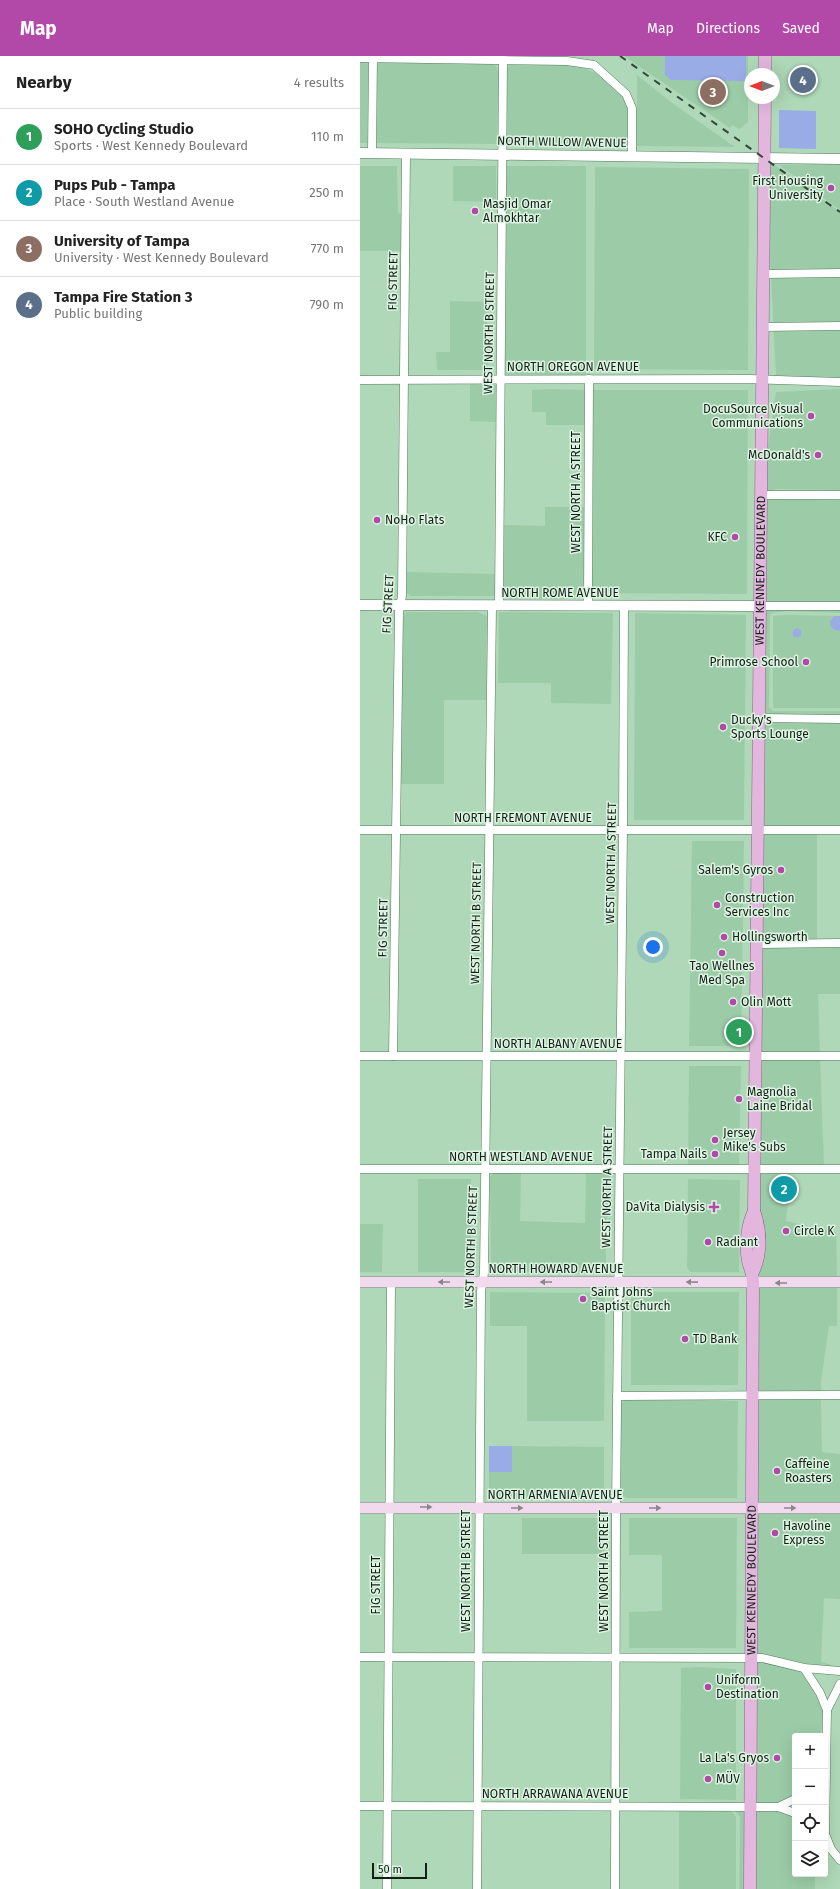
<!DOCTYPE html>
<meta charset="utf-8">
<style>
:root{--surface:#fff;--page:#f6f6f6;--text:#222;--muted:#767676;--line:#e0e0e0;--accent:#b248a8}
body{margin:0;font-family:"Fira Sans",sans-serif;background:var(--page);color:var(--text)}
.controls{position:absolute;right:12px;bottom:12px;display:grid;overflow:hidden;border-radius:4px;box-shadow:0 4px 16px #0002}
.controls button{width:36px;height:36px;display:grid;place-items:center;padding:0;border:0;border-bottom:1px solid var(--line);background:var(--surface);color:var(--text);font:20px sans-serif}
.compass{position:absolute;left:384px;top:12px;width:36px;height:36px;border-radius:50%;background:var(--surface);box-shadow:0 4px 16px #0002;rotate:270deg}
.scale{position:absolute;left:12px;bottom:10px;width:55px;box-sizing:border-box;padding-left:4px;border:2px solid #102015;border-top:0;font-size:11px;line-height:14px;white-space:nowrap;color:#102015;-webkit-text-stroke:3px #def3e2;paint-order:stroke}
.you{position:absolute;left:293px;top:891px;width:14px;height:14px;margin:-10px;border:3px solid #fff;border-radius:50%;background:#1a73e8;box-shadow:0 0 0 6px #1a73e833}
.badge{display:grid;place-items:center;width:26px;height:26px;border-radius:50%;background:var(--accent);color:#fff;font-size:13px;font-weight:700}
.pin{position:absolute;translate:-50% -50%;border:2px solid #fff;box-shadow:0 1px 4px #0006}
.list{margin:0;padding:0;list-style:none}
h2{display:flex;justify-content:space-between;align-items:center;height:52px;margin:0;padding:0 16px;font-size:17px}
h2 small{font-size:13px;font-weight:400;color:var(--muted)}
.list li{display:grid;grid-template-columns:26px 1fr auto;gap:12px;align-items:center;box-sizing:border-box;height:56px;padding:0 16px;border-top:1px solid var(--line)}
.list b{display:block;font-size:15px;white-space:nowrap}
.list p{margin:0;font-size:13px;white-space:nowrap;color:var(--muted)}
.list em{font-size:13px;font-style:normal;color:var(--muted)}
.icon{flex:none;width:22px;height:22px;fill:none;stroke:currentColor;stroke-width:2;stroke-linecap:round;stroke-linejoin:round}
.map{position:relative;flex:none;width:480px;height:1833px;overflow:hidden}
header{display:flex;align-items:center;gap:24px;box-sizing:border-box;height:56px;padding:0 20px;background:var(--accent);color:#fff}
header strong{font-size:19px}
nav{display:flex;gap:22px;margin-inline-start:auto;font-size:14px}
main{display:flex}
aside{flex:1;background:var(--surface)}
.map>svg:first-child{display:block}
.built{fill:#9ccca7}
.green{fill:#9aace6}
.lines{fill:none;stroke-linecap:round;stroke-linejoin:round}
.minor-casing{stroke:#537a5d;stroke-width:9}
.tertiary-casing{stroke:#537a5d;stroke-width:11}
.secondary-casing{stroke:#537a5d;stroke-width:12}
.primary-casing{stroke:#8c6288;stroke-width:13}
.minor{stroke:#fff;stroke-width:8}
.tertiary{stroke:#fff;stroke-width:10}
.secondary{stroke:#f1daee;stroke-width:11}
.primary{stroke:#e2b6dd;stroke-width:12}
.rail{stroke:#314737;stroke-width:2;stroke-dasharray:7 7;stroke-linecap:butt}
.oneway{fill:#8c868c}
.poi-dot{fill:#b248a8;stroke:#def3e2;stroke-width:1.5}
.labels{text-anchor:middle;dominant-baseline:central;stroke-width:3;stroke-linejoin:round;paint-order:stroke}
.street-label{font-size:12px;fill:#102015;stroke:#def3e2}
.poi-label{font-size:12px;fill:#102015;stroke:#def3e2;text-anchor:start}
</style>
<header>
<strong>Map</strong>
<nav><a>Map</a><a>Directions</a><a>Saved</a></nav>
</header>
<main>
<aside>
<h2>Nearby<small>4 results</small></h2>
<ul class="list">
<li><span class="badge" style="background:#2e9e5b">1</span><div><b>SOHO Cycling Studio</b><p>Sports · West Kennedy Boulevard</p></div><em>110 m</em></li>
<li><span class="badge" style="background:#0f9aa8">2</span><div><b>Pups Pub - Tampa</b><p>Place · South Westland Avenue</p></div><em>250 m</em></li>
<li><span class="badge" style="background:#8d6e63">3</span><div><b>University of Tampa</b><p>University · West Kennedy Boulevard</p></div><em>770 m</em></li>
<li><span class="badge" style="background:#5c6f8a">4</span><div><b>Tampa Fire Station 3</b><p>Public building</p></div><em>790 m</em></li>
</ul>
</aside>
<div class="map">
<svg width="480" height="1833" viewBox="0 0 480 1833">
<rect width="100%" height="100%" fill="#aed8b7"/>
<g class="built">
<polygon points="264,0 388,0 388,66 379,73 372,69 370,72"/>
<polygon points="0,6 7,7 9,11 7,87 0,87"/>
<polygon points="19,7 130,7 136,10 139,18 137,88 17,87 17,9"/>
<polygon points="154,7 216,9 236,17 247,25 261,38 267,48 267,90 146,89 146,15 150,8"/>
<polygon points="277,19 312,47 375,91 277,90"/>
<polygon points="405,102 480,156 480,322 416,320"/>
<polygon points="480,107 480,154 419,109"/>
<polygon points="0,110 37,110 38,157 41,158 41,195 0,195"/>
<polygon points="93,110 136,110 136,146 93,145"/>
<polygon points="147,110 226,110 226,319 147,320 145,318"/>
<polygon points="235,111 389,113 388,314 234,313"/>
<polygon points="90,245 127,246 128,314 77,314 76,296 90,296"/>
<polygon points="110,328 136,329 136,366 110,365"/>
<polygon points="189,333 225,334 224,369 186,369 186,356 172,356 172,334"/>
<polygon points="480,333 480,434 416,433 402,439 416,443 480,444 480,550 400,550 401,439 416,336"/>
<polygon points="233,334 388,334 387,538 231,537"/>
<polygon points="185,451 224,451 224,525 221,538 217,543 147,543 144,539 144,469 185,470"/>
<polygon points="47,516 135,518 135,540 51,540 47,537"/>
<polygon points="404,554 480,554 480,557 427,555 412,557 410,559 409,652 413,655 480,655 480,659 403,658"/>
<polygon points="46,556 117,556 127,560 126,644 84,644 84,728 40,728 43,562"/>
<polygon points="139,556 253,557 251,648 191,647 191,627 138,627"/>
<polygon points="275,557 386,559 384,764 274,764"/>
<polygon points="426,559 480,560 480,652 413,652 413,560"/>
<polygon points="403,666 480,666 480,771 402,771"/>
<polygon points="398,775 457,775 457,888 397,888"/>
<polygon points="332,785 384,785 381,990 329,990"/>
<polygon points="480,891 480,938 458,938 460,997 400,997 401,892"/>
<polygon points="400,1004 460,1004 464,1110 399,1110"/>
<polygon points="329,1010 381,1010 379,1109 328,1110"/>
<polygon points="133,1117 161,1117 160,1165 225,1167 226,1117 249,1117 252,1126 252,1153 246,1164 246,1216 131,1216 130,1121"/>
<polygon points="399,1118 431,1118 426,1165 476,1176 477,1223 397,1223"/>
<rect x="58" y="1123" width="53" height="93"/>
<polygon points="328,1123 380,1124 379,1216 331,1216 327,1212"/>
<polygon points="0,1168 23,1168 22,1216 0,1216"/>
<polygon points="397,1230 477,1230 477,1270 469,1270 461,1325 461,1335 396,1335"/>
<polygon points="130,1236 245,1237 244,1365 167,1365 167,1270 130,1270"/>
<polygon points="271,1236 379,1236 378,1329 271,1329"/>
<polygon points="307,1342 378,1345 377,1442 267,1442 263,1440 261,1437 261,1349 263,1345 266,1344"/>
<polygon points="396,1343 461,1343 462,1396 480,1398 480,1448 395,1448"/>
<polygon points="152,1390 244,1391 244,1441 129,1441 129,1416 152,1416"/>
<polygon points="395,1456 480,1456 480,1543 464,1542 461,1606 479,1611 447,1608 408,1599 395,1598"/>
<rect x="162" y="1462" width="80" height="36"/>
<polygon points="269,1462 377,1462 376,1592 269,1592 269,1556 302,1555 302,1499 269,1499"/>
<polygon points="395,1606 402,1606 442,1615 456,1638 463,1654 461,1680 435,1680 435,1739 418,1747 395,1747"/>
<polygon points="339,1611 376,1613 376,1744 320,1743 321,1612"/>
<polygon points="319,1754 357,1754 370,1755 374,1758 376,1761 376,1833 319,1833"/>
<polygon points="375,1754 386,1754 386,1833 379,1833 380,1761"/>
<polygon points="395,1754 419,1755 435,1761 435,1818 455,1818 455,1833 395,1833"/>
</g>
<g class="green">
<polygon points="305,0 386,0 386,25 311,24 305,19"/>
<polygon points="419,54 456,55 456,93 419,92"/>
<path d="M 474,560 L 480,560 L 480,575 C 474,575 470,571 470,565 Z"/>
<circle cx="437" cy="577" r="4.5"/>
<rect x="129" y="1390" width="23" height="26"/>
</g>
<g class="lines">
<defs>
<g id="minor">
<polyline points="0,2 207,5 234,9 266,38 272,52 272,100"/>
<polyline points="12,97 13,0"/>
<polyline points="404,218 480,217"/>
<polyline points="403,271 480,270"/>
<polyline points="0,324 390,323 480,326"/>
<polyline points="401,439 480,439"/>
<polyline points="139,550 143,4"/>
<polyline points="228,550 229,323"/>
<polyline points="400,550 480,550"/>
<polyline points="399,662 480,663"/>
<polyline points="0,774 480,774"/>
<polyline points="397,888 480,887"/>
<polyline points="0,1000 480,1000"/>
<polyline points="33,1000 39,556 42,540 46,98"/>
<polyline points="0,1113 480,1113"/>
<polyline points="257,1340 480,1339"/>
<polyline points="0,1601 402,1602 444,1612 480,1615"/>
<polyline points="444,1612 460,1637 467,1654"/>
<polyline points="0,1750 418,1751 435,1757"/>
<polyline points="418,1751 435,1743"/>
<polyline points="465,1778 467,1654 480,1628"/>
<polyline points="465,1778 471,1793 480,1804"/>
<polyline points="27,1833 31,1226"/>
<polyline points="117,1833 121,1235 124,1217 132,550"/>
<polyline points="255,1833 256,1452 263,774 264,550"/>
</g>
<g id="tertiary">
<polyline points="0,97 480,103"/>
<polyline points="0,549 400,550"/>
</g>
<g id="secondary">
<polyline points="0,1226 480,1226"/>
<polyline points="0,1452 480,1452"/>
</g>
<g id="primary">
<polyline points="405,18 405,0"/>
<path id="s1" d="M 393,1216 C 402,1197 401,1174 394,1155 L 405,42"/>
<path id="s2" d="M 390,1833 L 393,1227 C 393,1218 390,1213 388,1205 C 385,1189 387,1169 394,1155"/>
</g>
</defs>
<use href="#minor" class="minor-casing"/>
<use href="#tertiary" class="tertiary-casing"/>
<use href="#secondary" class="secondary-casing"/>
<use href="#primary" class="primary-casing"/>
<use href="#minor" class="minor"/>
<use href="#tertiary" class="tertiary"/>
<use href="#secondary" class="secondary"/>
<use href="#primary" class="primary"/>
<polyline class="rail" points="260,0 480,156"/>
</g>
<defs><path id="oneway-solid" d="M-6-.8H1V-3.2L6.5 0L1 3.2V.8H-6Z"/></defs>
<g class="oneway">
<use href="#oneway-solid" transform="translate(84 1226) rotate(180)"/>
<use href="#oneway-solid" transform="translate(186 1226) rotate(180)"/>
<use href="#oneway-solid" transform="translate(332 1226) rotate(-179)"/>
<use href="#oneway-solid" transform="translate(421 1227) rotate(180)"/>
<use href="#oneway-solid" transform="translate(66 1451)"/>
<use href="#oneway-solid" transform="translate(157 1452)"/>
<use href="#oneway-solid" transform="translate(295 1452)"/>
<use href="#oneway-solid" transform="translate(430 1452)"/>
</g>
<g class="poi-dot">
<circle cx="471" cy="132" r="4"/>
<circle cx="115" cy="155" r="4"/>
<circle cx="451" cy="360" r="4"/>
<circle cx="458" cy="399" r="4"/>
<circle cx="17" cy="464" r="4"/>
<circle cx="375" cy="481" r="4"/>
<circle cx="446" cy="606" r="4"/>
<circle cx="363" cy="671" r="4"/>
<circle cx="421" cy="814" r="4"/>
<circle cx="357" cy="849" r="4"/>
<circle cx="364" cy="881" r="4"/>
<circle cx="362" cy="897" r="4"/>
<circle cx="373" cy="946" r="4"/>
<circle cx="379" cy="1043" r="4"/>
<circle cx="355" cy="1084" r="4"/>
<circle cx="355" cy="1098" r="4"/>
<path d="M352 1145h4v4h4v4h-4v4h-4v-4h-4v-4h4z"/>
<circle cx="426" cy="1175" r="4"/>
<circle cx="348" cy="1186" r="4"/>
<circle cx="223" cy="1243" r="4"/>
<circle cx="325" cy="1283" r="4"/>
<circle cx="417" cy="1415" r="4"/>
<circle cx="415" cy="1477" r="4"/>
<circle cx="348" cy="1631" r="4"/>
<circle cx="417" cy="1702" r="4"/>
<circle cx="348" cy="1723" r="4"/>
</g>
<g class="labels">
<g class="street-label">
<text transform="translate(202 86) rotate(1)">NORTH WILLOW AVENUE</text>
<text transform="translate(33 225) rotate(-89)">FIG STREET</text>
<text transform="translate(129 277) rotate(-89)">WEST NORTH B STREET</text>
<text x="213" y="311">NORTH OREGON AVENUE</text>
<text transform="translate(216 436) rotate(-90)">WEST NORTH A STREET</text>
<text stroke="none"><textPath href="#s1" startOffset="703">WEST KENNEDY BOULEVARD</textPath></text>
<text x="200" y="537">NORTH ROME AVENUE</text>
<text transform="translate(28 548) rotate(-87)">FIG STREET</text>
<text x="163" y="762">NORTH FREMONT AVENUE</text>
<text transform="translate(251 807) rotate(-89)">WEST NORTH A STREET</text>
<text transform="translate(116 867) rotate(-89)">WEST NORTH B STREET</text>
<text transform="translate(23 872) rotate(-89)">FIG STREET</text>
<text x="198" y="988">NORTH ALBANY AVENUE</text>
<text x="161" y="1101">NORTH WESTLAND AVENUE</text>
<text transform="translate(247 1131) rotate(-89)">WEST NORTH A STREET</text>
<text transform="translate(111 1191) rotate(-88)">WEST NORTH B STREET</text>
<text x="196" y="1213">NORTH HOWARD AVENUE</text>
<text x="195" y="1439">NORTH ARMENIA AVENUE</text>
<text transform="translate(106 1515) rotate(-90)">WEST NORTH B STREET</text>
<text transform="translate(244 1515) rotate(-90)">WEST NORTH A STREET</text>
<text stroke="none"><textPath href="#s2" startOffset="309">WEST KENNEDY BOULEVARD</textPath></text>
<text transform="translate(16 1529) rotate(-90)">FIG STREET</text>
<text x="195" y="1738">NORTH ARRAWANA AVENUE</text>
</g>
<g class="poi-label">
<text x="463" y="125" text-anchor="end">First Housing<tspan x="463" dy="14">University</tspan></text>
<text x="123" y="148">Masjid Omar<tspan x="123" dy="14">Almokhtar</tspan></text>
<text x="443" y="353" text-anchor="end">DocuSource Visual<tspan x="443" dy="14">Communications</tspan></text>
<text x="450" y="399" text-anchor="end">McDonald's</text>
<text x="25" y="464">NoHo Flats</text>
<text x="367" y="481" text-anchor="end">KFC</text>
<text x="438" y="606" text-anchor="end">Primrose School</text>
<text x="371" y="664">Ducky's<tspan x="371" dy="14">Sports Lounge</tspan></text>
<text x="413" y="814" text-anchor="end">Salem's Gyros</text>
<text x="365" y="842">Construction<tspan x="365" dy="14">Services Inc</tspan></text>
<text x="372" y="881">Hollingsworth</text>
<text x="362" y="910" text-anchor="middle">Tao Wellnes<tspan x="362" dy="14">Med Spa</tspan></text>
<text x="381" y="946">Olin Mott</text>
<text x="387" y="1036">Magnolia<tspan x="387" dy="14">Laine Bridal</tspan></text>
<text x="363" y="1077">Jersey<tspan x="363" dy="14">Mike's Subs</tspan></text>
<text x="347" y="1098" text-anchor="end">Tampa Nails</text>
<text x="345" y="1151" text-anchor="end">DaVita Dialysis</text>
<text x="434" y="1175">Circle K</text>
<text x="356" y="1186">Radiant</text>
<text x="231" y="1236">Saint Johns<tspan x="231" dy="14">Baptist Church</tspan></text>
<text x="333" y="1283">TD Bank</text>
<text x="425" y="1408">Caffeine<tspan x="425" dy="14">Roasters</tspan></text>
<text x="423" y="1470">Havoline<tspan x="423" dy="14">Express</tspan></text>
<text x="356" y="1624">Uniform<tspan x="356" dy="14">Destination</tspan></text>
<text x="409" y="1702" text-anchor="end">La La's Gryos</text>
<text x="356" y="1723">MÜV</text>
</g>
</g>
</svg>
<div class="controls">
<button>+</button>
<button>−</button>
<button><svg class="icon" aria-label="locate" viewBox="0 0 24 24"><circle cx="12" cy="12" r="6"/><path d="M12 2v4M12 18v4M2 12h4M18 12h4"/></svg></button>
<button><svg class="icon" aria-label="layers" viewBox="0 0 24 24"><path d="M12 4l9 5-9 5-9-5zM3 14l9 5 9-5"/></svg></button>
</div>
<svg class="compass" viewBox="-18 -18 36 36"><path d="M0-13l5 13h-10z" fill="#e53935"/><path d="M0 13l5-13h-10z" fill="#767676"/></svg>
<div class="scale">50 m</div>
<div class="you"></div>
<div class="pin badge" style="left:379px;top:976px;background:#2e9e5b">1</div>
<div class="pin badge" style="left:424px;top:1133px;background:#0f9aa8">2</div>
<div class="pin badge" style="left:353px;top:36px;background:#8d6e63">3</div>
<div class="pin badge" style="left:443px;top:24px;background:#5c6f8a">4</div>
</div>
</main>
